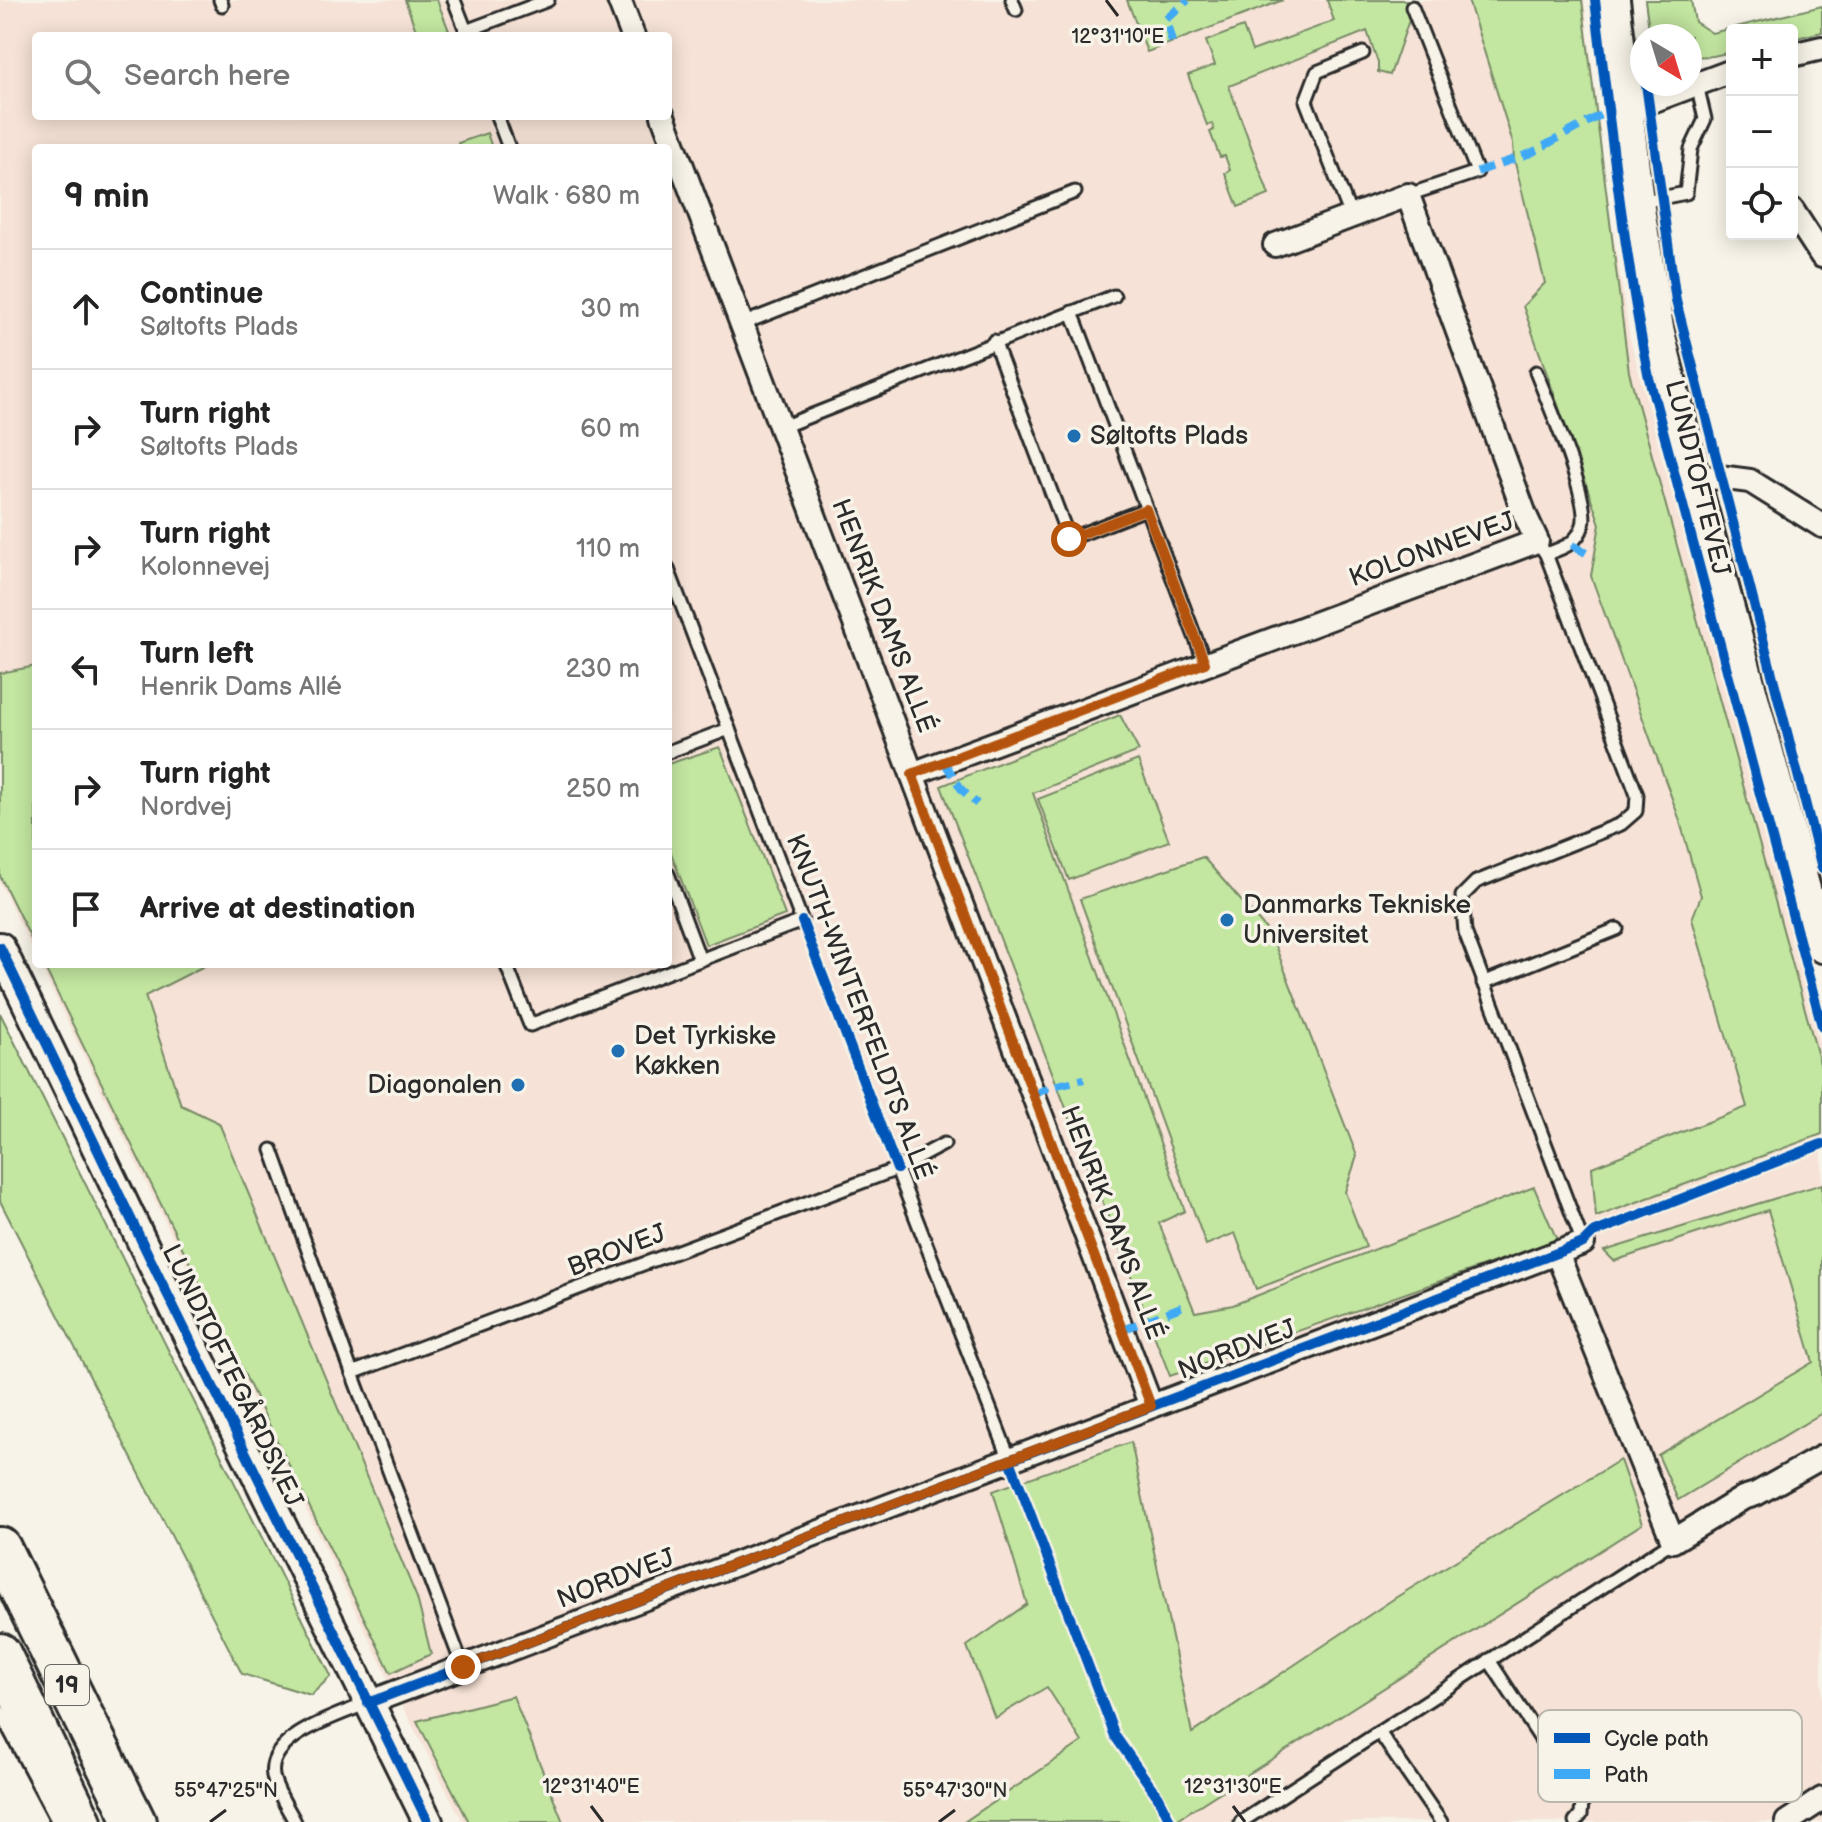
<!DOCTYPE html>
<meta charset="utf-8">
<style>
:root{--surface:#fff;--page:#f2f2f2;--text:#222;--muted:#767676;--line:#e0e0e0}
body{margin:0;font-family:"Balsamiq Sans",sans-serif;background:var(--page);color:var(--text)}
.controls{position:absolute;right:24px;top:24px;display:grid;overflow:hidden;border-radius:8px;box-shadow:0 4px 20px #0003}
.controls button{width:72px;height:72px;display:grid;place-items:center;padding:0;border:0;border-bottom:2px solid var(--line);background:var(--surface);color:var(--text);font:40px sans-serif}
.compass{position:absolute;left:1630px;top:24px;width:72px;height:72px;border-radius:50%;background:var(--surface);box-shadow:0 4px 20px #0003;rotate:142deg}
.stop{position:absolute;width:24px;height:24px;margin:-18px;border:6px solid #b45309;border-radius:50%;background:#fff}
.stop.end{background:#b45309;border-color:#fff;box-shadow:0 2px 8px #0008}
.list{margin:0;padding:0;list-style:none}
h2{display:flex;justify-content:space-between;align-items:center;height:104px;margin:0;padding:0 32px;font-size:34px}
h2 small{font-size:26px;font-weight:400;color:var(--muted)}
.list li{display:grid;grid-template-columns:52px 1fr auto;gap:24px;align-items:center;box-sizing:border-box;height:120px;padding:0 32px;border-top:2px solid var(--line)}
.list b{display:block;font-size:30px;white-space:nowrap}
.list p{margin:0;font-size:26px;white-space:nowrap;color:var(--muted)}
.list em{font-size:26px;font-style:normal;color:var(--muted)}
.icon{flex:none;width:44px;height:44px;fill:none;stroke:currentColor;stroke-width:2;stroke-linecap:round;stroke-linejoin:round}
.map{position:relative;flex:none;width:1822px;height:1822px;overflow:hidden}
.search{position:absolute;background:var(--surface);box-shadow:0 4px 20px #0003;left:32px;top:32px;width:640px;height:88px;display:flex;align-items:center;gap:20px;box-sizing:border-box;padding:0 28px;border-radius:8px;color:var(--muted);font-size:30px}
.panel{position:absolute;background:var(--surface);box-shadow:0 4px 20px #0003;left:32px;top:144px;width:640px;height:824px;border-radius:8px}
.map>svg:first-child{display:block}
.built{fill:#f6e2d6;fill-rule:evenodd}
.green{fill:#c3e7a1;stroke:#778966;stroke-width:2}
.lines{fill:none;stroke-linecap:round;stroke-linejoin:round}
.service-casing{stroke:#2b2b2b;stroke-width:17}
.minor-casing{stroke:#2b2b2b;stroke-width:28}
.tertiary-casing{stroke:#2b2b2b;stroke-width:34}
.motorway-casing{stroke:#2b2b2b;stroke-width:46}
.service{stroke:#f7f3e8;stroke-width:11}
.minor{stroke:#f7f3e8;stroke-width:22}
.tertiary{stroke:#f7f3e8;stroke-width:28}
.motorway{stroke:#f7f3e8;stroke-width:40}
.quiet{stroke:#3fa9f5;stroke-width:8;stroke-dasharray:16 8;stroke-linecap:butt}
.cycleway-casing{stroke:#f7f3e8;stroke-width:15}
.cycleway{stroke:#0057b8;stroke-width:10}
.route{stroke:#b45309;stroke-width:10}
.ticks{fill:none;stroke:#2b2b2b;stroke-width:3}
.poi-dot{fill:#1f6fb2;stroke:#f7f3e8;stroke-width:3}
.labels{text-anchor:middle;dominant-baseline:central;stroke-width:7;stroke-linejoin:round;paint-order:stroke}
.shield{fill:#f7f3e8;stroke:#686764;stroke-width:2}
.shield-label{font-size:24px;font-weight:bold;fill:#2b2b2b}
.poi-label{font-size:26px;fill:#2b2b2b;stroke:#f7f3e8;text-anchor:start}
.street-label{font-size:26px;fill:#2b2b2b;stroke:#f7f3e8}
.key{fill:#f7f3e8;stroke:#bab7af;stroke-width:2}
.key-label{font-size:22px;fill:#2b2b2b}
.ticks-label{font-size:20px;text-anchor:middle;fill:#2b2b2b;stroke:#f7f3e8;stroke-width:7;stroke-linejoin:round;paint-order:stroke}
</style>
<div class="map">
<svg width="1822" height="1822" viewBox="0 0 1822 1822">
<rect width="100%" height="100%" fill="#f7f3e8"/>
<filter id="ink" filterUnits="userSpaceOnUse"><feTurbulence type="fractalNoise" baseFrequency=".0125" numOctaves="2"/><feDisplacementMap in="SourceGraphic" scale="16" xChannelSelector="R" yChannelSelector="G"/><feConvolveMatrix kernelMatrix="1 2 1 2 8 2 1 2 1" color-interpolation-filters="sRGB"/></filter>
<g filter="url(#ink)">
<path class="built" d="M 0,0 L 1584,0 L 1609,206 L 1630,339 L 1822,1052 L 1822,1822 L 463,1822 L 399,1700 L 39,964 L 668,964 L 668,148 L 36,148 L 36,957 L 0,883 ZM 36,36 L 668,36 L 668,116 L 36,116 Z"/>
<g class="green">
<polygon points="405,0 437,0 451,36 418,36"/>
<polygon points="1127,0 1283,0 1147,52"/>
<polygon points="1327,0 1416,0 1390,75 1378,72 1378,63 1367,31 1229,86 1269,195 1238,207 1225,173 1230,170 1225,156 1220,157 1210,132 1214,130 1212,124 1207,125 1188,75 1215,65 1206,41 1243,27 1252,51 1334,21"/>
<polygon points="1468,0 1582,0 1629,372 1822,1071 1822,1134 1596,1217 1592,1167 1747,1107 1692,919 1701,896 1679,818 1591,576 1600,524 1523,306 1545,283 1514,159 1513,143"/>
<polygon points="1645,0 1691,0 1695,22 1712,33 1822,6 1822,32 1792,39 1792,30 1732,30 1732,52 1713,56 1690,57 1690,36 1650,36"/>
<polygon points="487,133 492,148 460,148 458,143"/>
<polygon points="36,666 36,949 0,876 0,673"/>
<polygon points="1120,715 1139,751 1033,793 1185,1211 1159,1223 1195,1312 1233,1305 1534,1187 1557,1240 1170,1376 941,786"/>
<polygon points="720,747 785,915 706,945 668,845 668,764"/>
<polygon points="1138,760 1169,841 1069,880 1038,799"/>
<polygon points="1203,857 1271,935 1357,1156 1345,1192 1366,1247 1256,1289 1235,1233 1206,1245 1080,899"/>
<polygon points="43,964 208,964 145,996 181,1105 219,1123 417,1598 431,1654 391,1673"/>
<polygon points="0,1013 331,1676 311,1695 242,1674 0,1201"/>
<polygon points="1822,1184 1822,1413 1678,1500 1658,1455 1813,1362 1768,1210 1614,1261 1604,1251"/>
<polygon points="1131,1442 1192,1733 1395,1598 1620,1460 1642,1524 1173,1822 964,1822 1082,1742 1047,1687 995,1718 967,1646 1027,1604 993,1491"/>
<polygon points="513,1696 563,1822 469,1822 417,1721"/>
</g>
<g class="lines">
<defs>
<g id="service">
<polyline points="220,0 222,5"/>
<polyline points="454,0 468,36"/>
<polyline points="1012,0 1016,10"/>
<polyline points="466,31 548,0"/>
<polyline points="497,116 509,148"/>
<polyline points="1408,195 1477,172 1412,7"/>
<polyline points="1640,202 1686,193 1691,149 1705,119 1697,85"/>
<polyline points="1351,216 1306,101 1317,72 1363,53"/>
<polyline points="1072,312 1205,663"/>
<polyline points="742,324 1075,192"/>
<polyline points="994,341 1069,539 1146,509"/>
<path d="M 1536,372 C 1547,400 1591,501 1583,525 C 1577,544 1563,548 1546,554"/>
<polyline points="782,427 1114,296"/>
<polyline points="1537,541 1546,554 1637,795 1636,811 1621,824 1476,882 1462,896 1465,932 1583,1243"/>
<polyline points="668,752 729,729"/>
<polyline points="668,874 700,960"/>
<polyline points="506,964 530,1025 802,921 668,569"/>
<polyline points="1483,983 1617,929"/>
<polyline points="272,1150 352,1373 463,1667"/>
<polyline points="897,1169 1010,1460"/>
<polyline points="352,1373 897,1169 944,1144"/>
<polyline points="1489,1660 1582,1802 1581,1815 1575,1822"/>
<polyline points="0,1712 58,1822"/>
<polyline points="1379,1732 1441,1822"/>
<path d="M 295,1822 C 288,1808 276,1791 273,1776 C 266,1736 340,1715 368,1703"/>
<polyline points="1241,1822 1673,1541"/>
</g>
<g id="minor">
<polyline points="619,0 633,36"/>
<polyline points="1792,55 1822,48"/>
<polyline points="1628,110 1732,71"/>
<polyline points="663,116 1151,1406"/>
<polyline points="1792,210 1822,256"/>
<polyline points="1695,480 1719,477 1750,481 1822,526"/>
<polyline points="912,774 1537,541 1525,515 1408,195 1275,245"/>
<polyline points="1557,1253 1673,1541 1743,1498 1756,1494 1822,1457"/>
<polyline points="368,1703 1583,1243"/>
<polyline points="1787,1822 1822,1799"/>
</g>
<g id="tertiary">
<polyline points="1615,0 1639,202 1659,328 1695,480 1822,948"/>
<polyline points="0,947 158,1275 428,1822"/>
</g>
<g id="motorway">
<polyline points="0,1548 135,1822"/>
<polyline points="0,1654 81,1822"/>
</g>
</defs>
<use href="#service" class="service-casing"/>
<use href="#minor" class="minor-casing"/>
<use href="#tertiary" class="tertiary-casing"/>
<use href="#motorway" class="motorway-casing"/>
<use href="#service" class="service"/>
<use href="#minor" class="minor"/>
<use href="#tertiary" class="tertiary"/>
<use href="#motorway" class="motorway"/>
<g class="quiet">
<polyline points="1172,42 1166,19 1188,0"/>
<polyline points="1477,172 1531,153 1608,111"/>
<polyline points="1572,545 1591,556"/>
<polyline points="944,762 962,790 977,804"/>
<polyline points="1034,1095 1049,1087 1084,1079"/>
<polyline points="1122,1330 1186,1305"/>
</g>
<defs>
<g id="cycleway">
<path d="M 1595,0 C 1610,126 1624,253 1649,378 L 1822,1026"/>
<polyline points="1646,84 1676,301 1822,868"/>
<polyline points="802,921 897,1169"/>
<polyline points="0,947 158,1275 428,1822"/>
<polyline points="1010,1460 1115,1736 1158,1797 1171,1822"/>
<polyline points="368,1703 1583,1243 1593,1233 1822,1144"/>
</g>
</defs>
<use href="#cycleway" class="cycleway-casing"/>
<use href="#cycleway" class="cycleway"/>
</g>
</g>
<g class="lines" filter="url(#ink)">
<polyline class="route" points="463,1667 1151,1406 912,774 1205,663 1146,509 1069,539"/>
</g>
<path class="ticks" d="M 1106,0 L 1118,16M 591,1806 L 603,1822M 1233,1806 L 1245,1822M 210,1822 L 226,1810M 939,1822 L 955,1810"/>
<g class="poi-dot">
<circle cx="1074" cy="436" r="8"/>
<circle cx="1227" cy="920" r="8"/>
<circle cx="618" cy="1051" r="8"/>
<circle cx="518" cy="1085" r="8"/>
</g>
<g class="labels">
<rect class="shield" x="45" y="1665" width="44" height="40" rx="6"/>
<g class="shield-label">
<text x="67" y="1685">19</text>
</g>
<g class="poi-label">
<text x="1090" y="436">Søltofts Plads</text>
<text x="1243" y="905">Danmarks Tekniske<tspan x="1243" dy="30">Universitet</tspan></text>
<text x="634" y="1036">Det Tyrkiske<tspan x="634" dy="30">Køkken</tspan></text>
<text x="502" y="1085" text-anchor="end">Diagonalen</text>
</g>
<g class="street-label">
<text transform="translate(1697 478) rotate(76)">LUNDTOFTEVEJ</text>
<text transform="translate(1432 550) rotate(-20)">KOLONNEVEJ</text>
<text transform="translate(883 616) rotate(69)">HENRIK DAMS ALLÉ</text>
<text transform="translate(859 1007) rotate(69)">KNUTH-WINTERFELDTS ALLÉ</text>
<text transform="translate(1112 1223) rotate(69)">HENRIK DAMS ALLÉ</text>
<text transform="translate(617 1251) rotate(-21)">BROVEJ</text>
<text transform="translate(1237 1350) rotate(-21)">NORDVEJ</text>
<text transform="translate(232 1376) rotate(64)">LUNDTOFTEGÅRDSVEJ</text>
<text transform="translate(616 1579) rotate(-21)">NORDVEJ</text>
</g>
</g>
<rect x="1538" y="1710" width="264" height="92" rx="12" class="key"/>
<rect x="1554" y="1733" width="36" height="10" fill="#0057b8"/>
<rect x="1554" y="1769" width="36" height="10" fill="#3fa9f5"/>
<g class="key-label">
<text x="1604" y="1746">Cycle path</text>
<text x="1604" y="1782">Path</text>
</g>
<g class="ticks-label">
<text x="1118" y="43">12°31'10"E</text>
<text x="591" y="1793">12°31'40"E</text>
<text x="1233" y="1793">12°31'30"E</text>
<text x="226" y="1797">55°47'25"N</text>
<text x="955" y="1797">55°47'30"N</text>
</g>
</svg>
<div class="controls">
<button>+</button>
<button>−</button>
<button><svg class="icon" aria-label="locate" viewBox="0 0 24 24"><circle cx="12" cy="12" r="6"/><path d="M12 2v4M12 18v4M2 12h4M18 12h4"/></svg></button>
</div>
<svg class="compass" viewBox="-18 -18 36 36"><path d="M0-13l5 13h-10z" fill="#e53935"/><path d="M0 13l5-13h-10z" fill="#767676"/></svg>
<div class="stop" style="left:1069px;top:539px"></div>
<div class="stop end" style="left:463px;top:1667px"></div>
<div class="search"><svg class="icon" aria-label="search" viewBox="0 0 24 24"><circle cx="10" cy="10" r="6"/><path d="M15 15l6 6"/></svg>Search here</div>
<section class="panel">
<h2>9 min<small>Walk · 680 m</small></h2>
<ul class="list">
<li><svg class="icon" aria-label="ahead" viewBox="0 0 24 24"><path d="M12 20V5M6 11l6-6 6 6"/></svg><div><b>Continue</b><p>Søltofts Plads</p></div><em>30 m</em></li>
<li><svg class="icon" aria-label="right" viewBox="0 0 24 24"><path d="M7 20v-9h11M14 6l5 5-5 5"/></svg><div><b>Turn right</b><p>Søltofts Plads</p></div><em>60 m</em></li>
<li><svg class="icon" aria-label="right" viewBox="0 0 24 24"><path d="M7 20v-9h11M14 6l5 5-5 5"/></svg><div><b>Turn right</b><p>Kolonnevej</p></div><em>110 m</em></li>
<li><svg class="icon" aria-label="left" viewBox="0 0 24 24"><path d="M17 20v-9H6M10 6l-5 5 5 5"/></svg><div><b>Turn left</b><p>Henrik Dams Allé</p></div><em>230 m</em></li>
<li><svg class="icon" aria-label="right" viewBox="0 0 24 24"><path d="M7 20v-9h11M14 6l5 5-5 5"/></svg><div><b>Turn right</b><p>Nordvej</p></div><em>250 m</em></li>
<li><svg class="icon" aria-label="arrive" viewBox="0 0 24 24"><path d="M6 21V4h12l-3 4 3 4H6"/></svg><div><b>Arrive at destination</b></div></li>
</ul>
</section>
</div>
